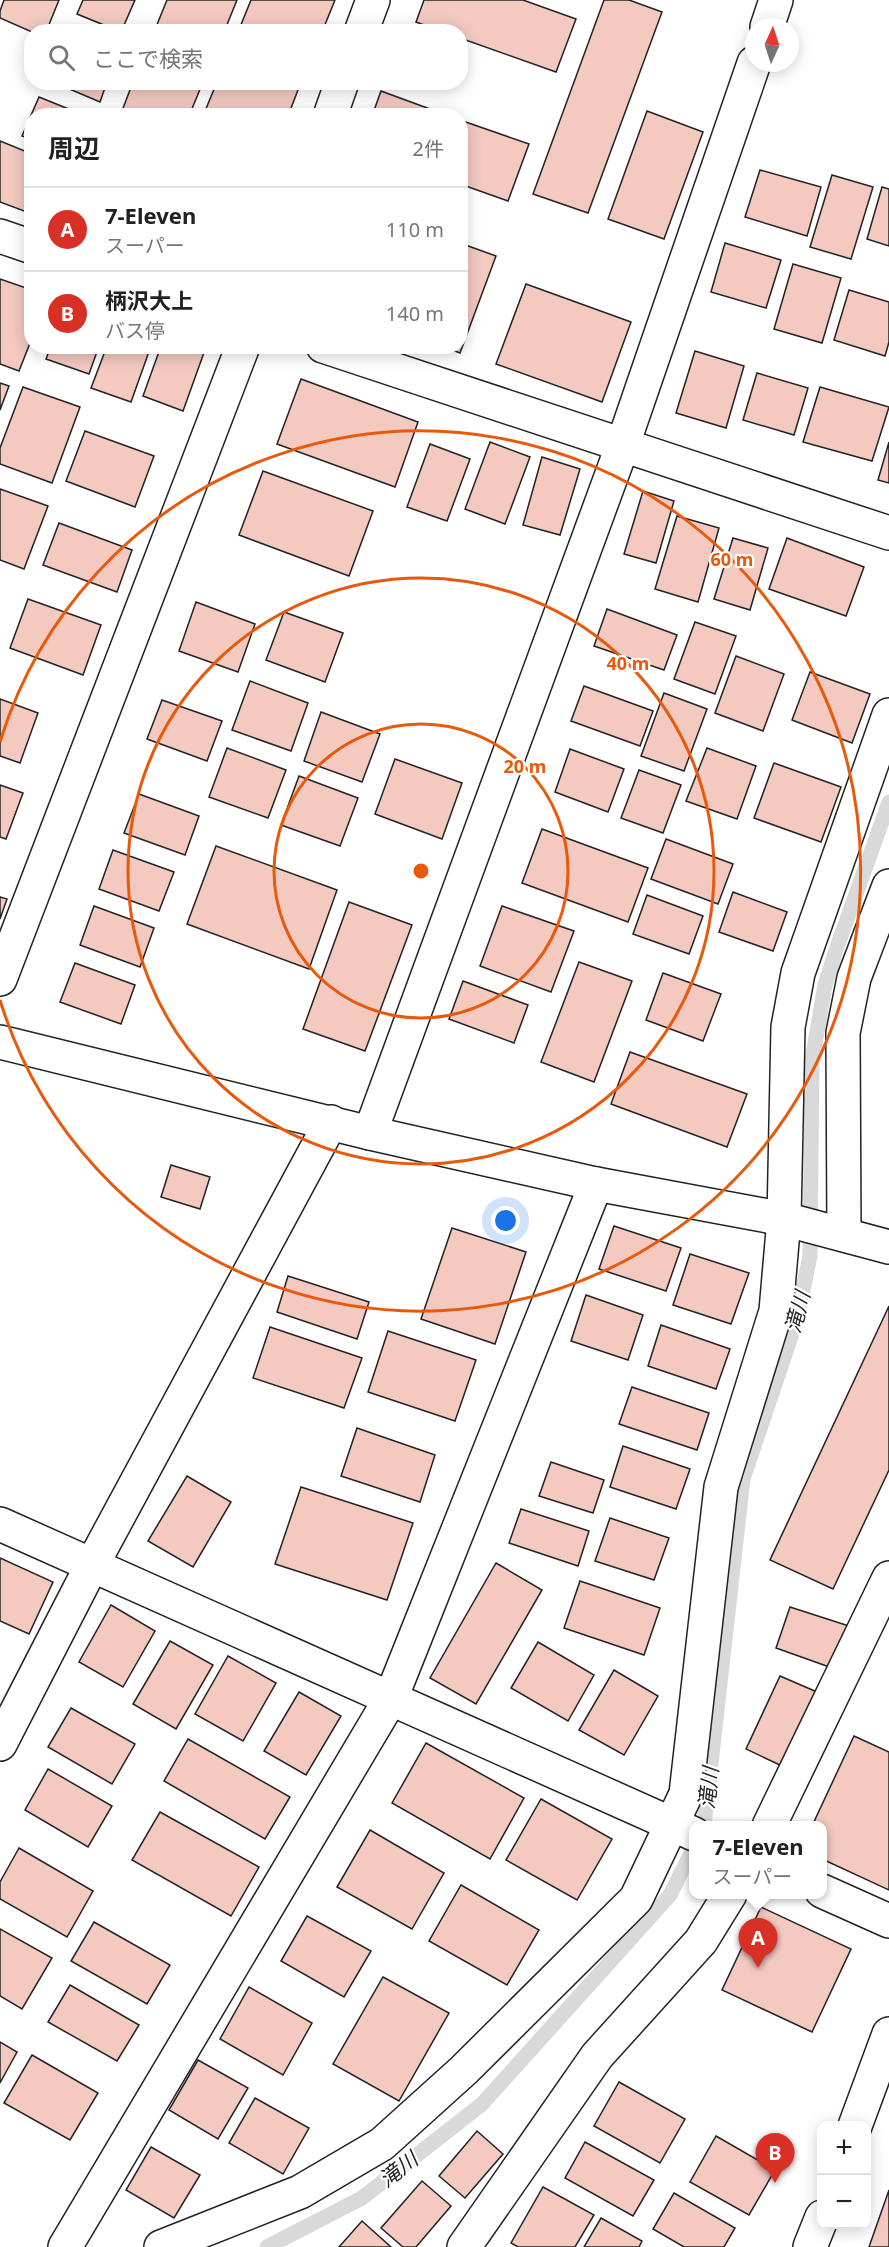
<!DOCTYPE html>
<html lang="ja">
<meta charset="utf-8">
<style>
:root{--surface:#fff;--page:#f2f2f2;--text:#202124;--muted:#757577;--line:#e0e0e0;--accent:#d93025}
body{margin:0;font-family:"Noto Sans","Noto Sans JP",sans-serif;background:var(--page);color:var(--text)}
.controls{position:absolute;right:18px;bottom:18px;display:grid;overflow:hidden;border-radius:12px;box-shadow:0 3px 15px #0003}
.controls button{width:54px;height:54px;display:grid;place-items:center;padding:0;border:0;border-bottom:2px solid var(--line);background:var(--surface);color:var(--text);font:30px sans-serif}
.compass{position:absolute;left:745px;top:18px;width:54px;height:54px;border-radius:50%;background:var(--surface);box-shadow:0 3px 15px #0003;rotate:3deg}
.you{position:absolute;left:506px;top:1221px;width:21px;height:21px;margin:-15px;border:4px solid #fff;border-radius:50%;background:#1a73e8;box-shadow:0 0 0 9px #1a73e833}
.badge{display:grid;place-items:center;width:39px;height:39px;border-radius:50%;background:var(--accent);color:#fff;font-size:20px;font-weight:700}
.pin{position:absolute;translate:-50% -50px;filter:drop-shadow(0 2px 3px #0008)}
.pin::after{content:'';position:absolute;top:32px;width:21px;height:18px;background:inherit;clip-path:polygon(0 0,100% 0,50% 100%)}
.popup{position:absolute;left:689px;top:1821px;width:138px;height:78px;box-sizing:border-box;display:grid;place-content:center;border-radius:12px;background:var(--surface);filter:drop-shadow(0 2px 4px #0005);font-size:20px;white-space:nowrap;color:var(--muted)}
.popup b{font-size:22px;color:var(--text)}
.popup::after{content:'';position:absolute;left:50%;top:100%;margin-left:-12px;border:12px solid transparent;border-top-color:var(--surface)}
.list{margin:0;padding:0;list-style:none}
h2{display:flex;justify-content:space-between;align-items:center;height:78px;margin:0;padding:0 24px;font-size:26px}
h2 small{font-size:20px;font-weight:400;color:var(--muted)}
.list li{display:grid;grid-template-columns:39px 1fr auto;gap:18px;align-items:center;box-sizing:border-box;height:84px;padding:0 24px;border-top:2px solid var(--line)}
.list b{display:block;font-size:22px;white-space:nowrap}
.list p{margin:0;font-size:20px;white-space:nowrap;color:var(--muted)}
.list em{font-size:20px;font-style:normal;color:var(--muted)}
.icon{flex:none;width:33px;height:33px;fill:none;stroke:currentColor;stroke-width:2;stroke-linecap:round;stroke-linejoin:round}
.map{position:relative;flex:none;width:889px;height:2247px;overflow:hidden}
.search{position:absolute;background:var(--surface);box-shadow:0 3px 15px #0003;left:24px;top:24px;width:444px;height:66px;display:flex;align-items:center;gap:15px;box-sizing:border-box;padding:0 21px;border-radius:24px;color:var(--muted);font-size:22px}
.panel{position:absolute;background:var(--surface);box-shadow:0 3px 15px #0003;left:24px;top:108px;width:444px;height:246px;border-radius:24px}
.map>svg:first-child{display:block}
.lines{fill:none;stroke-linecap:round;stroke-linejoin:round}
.stream{stroke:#d9d9d9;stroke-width:15}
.building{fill:#f3c9c0;stroke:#222;stroke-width:1.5}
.street-casing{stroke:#222;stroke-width:36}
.secondary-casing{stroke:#222;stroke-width:36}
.street{stroke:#fff;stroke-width:33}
.secondary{stroke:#fff;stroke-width:33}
.ring{fill:none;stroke:#e8590c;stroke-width:3}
.labels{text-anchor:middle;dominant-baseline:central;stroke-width:4.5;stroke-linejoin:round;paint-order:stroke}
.water-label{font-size:21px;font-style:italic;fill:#222;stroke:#fff}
.centre{fill:#e8590c;stroke:#fff;stroke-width:3}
.ring-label{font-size:18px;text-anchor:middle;font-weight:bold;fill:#e8590c;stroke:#fff;stroke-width:4.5;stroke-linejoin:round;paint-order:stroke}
</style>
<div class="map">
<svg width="889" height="2247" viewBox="0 0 889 2247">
<rect width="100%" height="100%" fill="#fff"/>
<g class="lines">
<g class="stream">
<polyline points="704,1826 743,1479 797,1319 810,1256 812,1060 818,1026 825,985 836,950 889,802"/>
<polyline points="267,2247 362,2198 482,2104 670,1895 694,1847"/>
</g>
</g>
<g class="building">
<polygon points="4,0 59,0 46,32 32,32 0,18 0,11"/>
<polygon points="83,0 135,0 121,32 77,14"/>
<polygon points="167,0 237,0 224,32 154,32"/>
<polygon points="251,0 335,0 322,32 238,32"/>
<polygon points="424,0 523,0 576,19 556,72 460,38 460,32 443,32 416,22"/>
<polygon points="604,0 629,0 662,12 588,213 533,194"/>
<polygon points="53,82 107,82 100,102"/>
<polygon points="133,82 203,82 189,116 120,116"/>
<polygon points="217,82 301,82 288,116 203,116"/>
<polygon points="381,91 449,116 372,116"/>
<polygon points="39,97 86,116 32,116 32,139 22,136"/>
<polygon points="647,111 703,132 664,239 608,219"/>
<polygon points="460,120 529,144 508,201 460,184"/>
<polygon points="0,141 32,154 32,214 0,202"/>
<polygon points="760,170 821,187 807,236 745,217"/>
<polygon points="832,175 873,187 851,259 810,247"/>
<polygon points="882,187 889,189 889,246 867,239"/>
<polygon points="460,243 496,256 460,353 442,346 460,346"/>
<polygon points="725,243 781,260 766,308 711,292"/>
<polygon points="793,264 841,278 822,343 774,329"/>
<polygon points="0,279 32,290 32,338 19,371 0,364"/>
<polygon points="526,284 631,322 602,402 496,364"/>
<polygon points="849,290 889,302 889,342 885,356 834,340"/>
<polygon points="51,346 99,346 89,374 46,359"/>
<polygon points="107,346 151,346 131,402 91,388"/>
<polygon points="161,346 206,347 183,411 143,396"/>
<polygon points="695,351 744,366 726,428 676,413"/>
<polygon points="757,373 808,388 794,435 743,420"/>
<polygon points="301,379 418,422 395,487 277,444"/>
<polygon points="0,383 9,386 0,410"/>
<polygon points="23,387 80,407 52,483 0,464 0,448"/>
<polygon points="820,387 889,407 872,461 803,442"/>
<polygon points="85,431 154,456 135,507 66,481"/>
<polygon points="490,442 530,457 505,524 465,509"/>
<polygon points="889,442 889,483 878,480"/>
<polygon points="430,444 470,459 447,521 407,507"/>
<polygon points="542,457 580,469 560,535 523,525"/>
<polygon points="263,471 373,511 349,576 239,535"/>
<polygon points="0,489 48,506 24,569 0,560"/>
<polygon points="643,491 674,501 656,563 624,554"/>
<polygon points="677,516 719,528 698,602 655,589"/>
<polygon points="59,523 132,550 117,592 43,565"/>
<polygon points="733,538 768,548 750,610 714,599"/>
<polygon points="787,538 864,567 846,616 769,589"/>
<polygon points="28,599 101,625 83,675 10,648"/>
<polygon points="196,602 255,624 238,672 179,651"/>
<polygon points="607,609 677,635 664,670 594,646"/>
<polygon points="284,612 343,633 325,682 266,660"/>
<polygon points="695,622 736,636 715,694 674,679"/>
<polygon points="736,656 784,674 763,731 715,713"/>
<polygon points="810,672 870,694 852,743 792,720"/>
<polygon points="250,681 308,703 291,751 232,730"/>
<polygon points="584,686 653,711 640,746 571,721"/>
<polygon points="664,693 707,709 684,771 641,756"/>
<polygon points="0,699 38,713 20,763 0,756"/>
<polygon points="162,700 222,721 207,761 147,739"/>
<polygon points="321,712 380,734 362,782 304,761"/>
<polygon points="227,748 286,770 268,818 209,797"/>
<polygon points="707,748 756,766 737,819 686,801"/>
<polygon points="570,749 624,769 608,812 555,792"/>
<polygon points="395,759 462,783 442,839 375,814"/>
<polygon points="774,763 841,787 821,842 754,818"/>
<polygon points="639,770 681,785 663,833 621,818"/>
<polygon points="299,776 358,798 340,846 281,825"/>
<polygon points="0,785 23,793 6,839 0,837"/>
<polygon points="139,794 199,816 185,855 124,833"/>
<polygon points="542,829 648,868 628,922 522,883"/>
<polygon points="666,839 733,864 718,904 651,879"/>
<polygon points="216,846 337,890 309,969 187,924"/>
<polygon points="113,850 174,872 159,911 99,889"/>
<polygon points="733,892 787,912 773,951 719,932"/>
<polygon points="647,895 703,916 689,954 633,934"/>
<polygon points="0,897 7,899 0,919"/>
<polygon points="349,902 412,925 365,1051 303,1029"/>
<polygon points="94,906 154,928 140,967 80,945"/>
<polygon points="502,906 574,931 551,992 480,966"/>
<polygon points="579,962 632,981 594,1082 541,1062"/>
<polygon points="75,963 135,985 121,1024 60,1002"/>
<polygon points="663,973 721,994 703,1041 646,1020"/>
<polygon points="463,981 528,1005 514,1043 449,1019"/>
<polygon points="630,1052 747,1094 727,1147 611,1104"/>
<polygon points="171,1165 210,1177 200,1209 161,1197"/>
<polygon points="614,1226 681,1248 666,1291 599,1269"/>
<polygon points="452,1228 526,1252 495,1344 421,1319"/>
<polygon points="690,1254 749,1273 731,1324 673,1305"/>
<polygon points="288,1276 369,1302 357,1339 277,1312"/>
<polygon points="586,1295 643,1315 628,1360 571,1341"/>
<polygon points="889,1306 889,1470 833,1589 770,1560"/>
<polygon points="661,1325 730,1349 716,1389 648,1366"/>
<polygon points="270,1327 362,1358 344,1408 253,1378"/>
<polygon points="388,1331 476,1360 455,1421 368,1392"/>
<polygon points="632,1387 709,1413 697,1450 619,1424"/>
<polygon points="357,1428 435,1455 420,1502 341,1476"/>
<polygon points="623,1446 690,1469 676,1509 610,1487"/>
<polygon points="551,1462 604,1480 593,1513 539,1496"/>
<polygon points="187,1476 231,1502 193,1567 148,1541"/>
<polygon points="301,1487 413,1523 387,1600 275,1564"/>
<polygon points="521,1509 589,1531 578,1566 509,1543"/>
<polygon points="610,1518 669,1538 654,1580 595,1561"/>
<polygon points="0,1558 53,1582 29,1634 0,1621"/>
<polygon points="496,1563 542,1590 476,1704 430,1678"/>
<polygon points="580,1581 660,1608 644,1655 564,1628"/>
<polygon points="111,1605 155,1631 123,1687 79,1662"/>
<polygon points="790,1607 849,1626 835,1669 776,1648"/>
<polygon points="170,1641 213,1665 176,1729 133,1704"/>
<polygon points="538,1642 594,1675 568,1721 511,1688"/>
<polygon points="228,1656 276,1683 243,1741 195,1714"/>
<polygon points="614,1670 658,1696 624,1755 579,1730"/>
<polygon points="780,1676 817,1692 782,1766 746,1749"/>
<polygon points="299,1692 341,1716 306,1775 264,1751"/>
<polygon points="71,1708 135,1744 112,1784 48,1747"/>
<polygon points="854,1736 889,1752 889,1890 822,1859 822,1826 812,1826"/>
<polygon points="188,1739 290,1797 265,1839 164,1781"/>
<polygon points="426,1743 524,1798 490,1859 392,1803"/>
<polygon points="48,1769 112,1806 88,1847 25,1810"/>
<polygon points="541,1799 612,1839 577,1900 506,1860"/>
<polygon points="160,1812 259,1867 231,1916 132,1860"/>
<polygon points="370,1830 444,1873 412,1929 337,1887"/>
<polygon points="19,1848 93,1891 67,1937 0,1899 0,1882"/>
<polygon points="461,1885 539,1930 507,1985 429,1941"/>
<polygon points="761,1907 851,1949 812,2032 722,1990"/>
<polygon points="307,1916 371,1951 344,1997 281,1961"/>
<polygon points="94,1922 170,1965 147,2004 71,1961"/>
<polygon points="0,1929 52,1958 22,2009 0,1996"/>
<polygon points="383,1977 449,2013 399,2101 333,2064"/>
<polygon points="70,1985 139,2025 117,2061 48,2022"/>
<polygon points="249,1987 312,2023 283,2075 220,2039"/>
<polygon points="0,2042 17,2052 0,2083"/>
<polygon points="32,2055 98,2093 70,2140 4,2103"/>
<polygon points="198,2060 248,2088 218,2139 169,2110"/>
<polygon points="619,2082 685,2119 660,2163 594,2126"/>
<polygon points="255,2098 309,2128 283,2174 229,2143"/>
<polygon points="477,2131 503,2154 465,2198 439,2176"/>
<polygon points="716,2136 775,2170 749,2215 690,2182"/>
<polygon points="585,2142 654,2180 633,2216 565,2178"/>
<polygon points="151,2147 200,2175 174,2218 126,2190"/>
<polygon points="422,2181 451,2206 416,2247 403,2247 381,2228"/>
<polygon points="543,2187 594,2215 575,2247 518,2247 511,2243"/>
<polygon points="889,2190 889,2247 869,2247"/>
<polygon points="674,2193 735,2228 724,2247 684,2247 653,2229"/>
<polygon points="601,2218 642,2241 639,2247 584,2247"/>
<polygon points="362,2221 391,2247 339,2247"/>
</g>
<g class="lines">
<defs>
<g id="street">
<polyline points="767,27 776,0"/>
<polyline points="0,236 32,247"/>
<polyline points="323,346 889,533"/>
<polyline points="0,1042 370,1133 596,1184 784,1219 889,1247"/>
<polyline points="370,1133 622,447 754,63"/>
<polyline points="844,1234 843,1033 854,978 889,886"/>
<polyline points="0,1524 694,1834"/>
<polyline points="0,1744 92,1565 331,1122"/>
<polyline points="769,1826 889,1578"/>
<polyline points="822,1891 889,1921"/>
<polyline points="65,2247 391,1698 596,1184"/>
<polyline points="161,2247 300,2192 382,2144 464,2070 636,1899 686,1794 721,1487 776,1311 784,1219 788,1027 798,973 889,715"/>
<polyline points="464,2247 597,2056 701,1941 730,1894"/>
</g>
<g id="secondary">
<polyline points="361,32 373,0"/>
<polyline points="330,116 342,82"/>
<polyline points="0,979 243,346"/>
<polyline points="855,2126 889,2034"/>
<polyline points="810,2247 822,2217"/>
</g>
</defs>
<use href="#street" class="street-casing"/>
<use href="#secondary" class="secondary-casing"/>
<use href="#street" class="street"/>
<use href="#secondary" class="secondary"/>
</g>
<g class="ring">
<circle cx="421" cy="871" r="147"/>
<circle cx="421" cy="871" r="293"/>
<path d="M0 742A440 440 0 1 1 0 1000"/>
</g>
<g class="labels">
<g class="water-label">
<text transform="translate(797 1312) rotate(-75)">滝川</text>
<text transform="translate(708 1788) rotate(-84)">滝川</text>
<text transform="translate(398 2169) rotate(-38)">滝川</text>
</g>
</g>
<circle cx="421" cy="871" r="9" class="centre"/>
<g class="ring-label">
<text x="732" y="566">60 m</text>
<text x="628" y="670">40 m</text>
<text x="525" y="773">20 m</text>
</g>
</svg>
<div class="controls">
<button>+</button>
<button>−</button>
</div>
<svg class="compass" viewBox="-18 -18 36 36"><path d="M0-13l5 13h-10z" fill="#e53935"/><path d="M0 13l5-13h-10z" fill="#757577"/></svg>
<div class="you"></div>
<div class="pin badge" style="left:758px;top:1968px">A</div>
<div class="popup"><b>7-Eleven</b>スーパー</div>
<div class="pin badge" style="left:775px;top:2183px">B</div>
<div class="search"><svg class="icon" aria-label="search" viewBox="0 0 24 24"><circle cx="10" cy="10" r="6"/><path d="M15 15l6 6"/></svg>ここで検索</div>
<section class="panel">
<h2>周辺<small>2件</small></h2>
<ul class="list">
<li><span class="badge">A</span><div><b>7-Eleven</b><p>スーパー</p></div><em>110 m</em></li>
<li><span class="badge">B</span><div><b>柄沢大上</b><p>バス停</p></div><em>140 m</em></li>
</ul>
</section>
</div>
